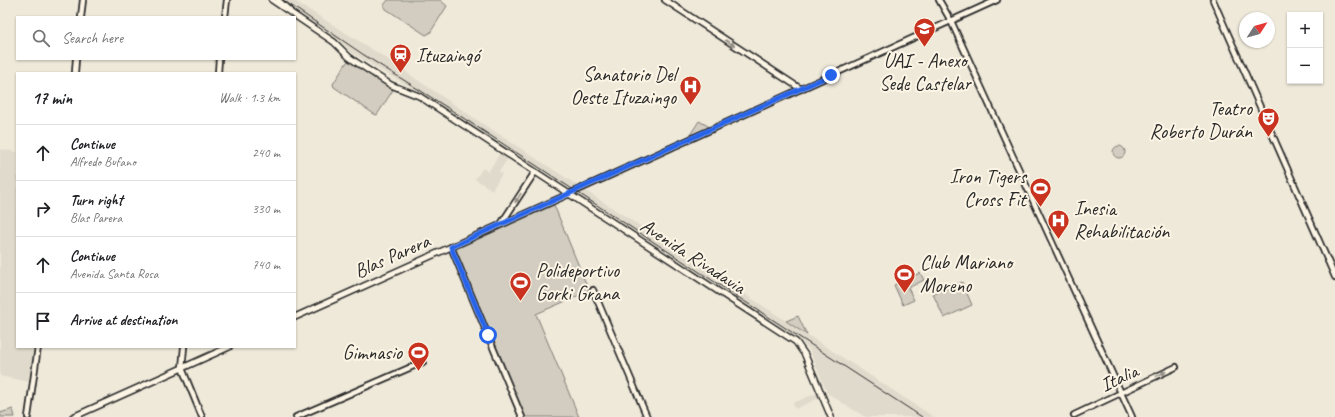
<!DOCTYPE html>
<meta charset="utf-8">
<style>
:root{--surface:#fff;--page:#f6f6f6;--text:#202124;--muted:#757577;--line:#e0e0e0}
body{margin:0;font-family:Caveat,sans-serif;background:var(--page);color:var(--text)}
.controls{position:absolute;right:12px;top:12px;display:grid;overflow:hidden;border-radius:0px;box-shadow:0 1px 3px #0004}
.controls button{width:36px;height:36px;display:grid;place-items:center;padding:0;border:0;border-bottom:1px solid var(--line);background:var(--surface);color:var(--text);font:20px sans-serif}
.compass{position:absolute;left:1239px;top:12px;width:36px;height:36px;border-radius:50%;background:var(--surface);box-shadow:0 1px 3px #0004;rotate:54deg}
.stop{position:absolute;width:12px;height:12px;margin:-9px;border:3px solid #2563eb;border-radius:50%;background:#fff}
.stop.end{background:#2563eb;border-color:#fff;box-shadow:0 1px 4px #0008}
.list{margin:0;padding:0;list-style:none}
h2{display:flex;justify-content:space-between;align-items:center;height:52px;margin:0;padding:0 16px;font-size:17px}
h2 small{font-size:13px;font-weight:400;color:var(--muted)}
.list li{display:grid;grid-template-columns:26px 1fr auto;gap:12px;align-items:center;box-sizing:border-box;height:56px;padding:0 16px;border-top:1px solid var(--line)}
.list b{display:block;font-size:15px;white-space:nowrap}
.list p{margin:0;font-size:13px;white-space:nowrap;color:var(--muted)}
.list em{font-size:13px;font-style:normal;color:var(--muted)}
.icon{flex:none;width:22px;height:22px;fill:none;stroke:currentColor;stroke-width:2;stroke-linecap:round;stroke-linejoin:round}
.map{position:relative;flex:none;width:1335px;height:417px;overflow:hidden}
.search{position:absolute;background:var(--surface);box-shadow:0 1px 3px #0004;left:16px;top:16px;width:280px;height:44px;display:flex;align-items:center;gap:10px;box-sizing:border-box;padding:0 14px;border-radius:0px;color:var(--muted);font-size:15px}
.panel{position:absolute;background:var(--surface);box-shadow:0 1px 3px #0004;left:16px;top:72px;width:280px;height:276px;border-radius:0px}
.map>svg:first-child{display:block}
.built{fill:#e0dacc}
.green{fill:#d2cdc0;stroke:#7e7c76}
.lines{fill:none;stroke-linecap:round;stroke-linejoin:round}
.secondary-casing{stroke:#2b2b2b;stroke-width:8}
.primary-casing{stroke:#2b2b2b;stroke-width:8}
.secondary{stroke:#fcf5e5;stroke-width:4.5}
.primary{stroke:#fcf5e5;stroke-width:5}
.rail{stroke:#2b2b2b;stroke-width:1}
.oneway{fill:#949088}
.route{stroke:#2563eb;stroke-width:5}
.labels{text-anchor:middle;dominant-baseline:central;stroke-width:4;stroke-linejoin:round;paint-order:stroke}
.poi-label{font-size:20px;fill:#2b2b2b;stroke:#fcf5e5;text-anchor:start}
.street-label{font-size:20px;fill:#2b2b2b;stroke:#fcf5e5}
</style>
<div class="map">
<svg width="1335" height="417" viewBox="0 0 1335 417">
<rect width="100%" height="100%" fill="#efe9da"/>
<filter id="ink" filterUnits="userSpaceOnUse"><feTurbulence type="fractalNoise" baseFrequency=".025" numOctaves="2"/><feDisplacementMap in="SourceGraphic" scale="8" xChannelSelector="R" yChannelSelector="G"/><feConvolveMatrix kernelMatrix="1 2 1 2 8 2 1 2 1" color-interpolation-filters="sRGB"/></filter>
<g filter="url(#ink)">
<g class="built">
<polygon points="280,0 293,0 397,65 400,66 403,62 404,63 403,65 406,67 405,69 407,73 477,120 934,417 865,417 827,393 809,349 799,340 411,87 390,76 351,52 339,41 294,11"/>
<polygon points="0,149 17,152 17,347 35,347 30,382 0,376"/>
<polygon points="500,153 508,158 499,172 502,174 492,190 475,179 483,168 488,172"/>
<polygon points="817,393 819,398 795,409 793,403"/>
</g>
<g class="green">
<polygon points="388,0 440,0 447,6 430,33 426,35 386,9 384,5"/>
<polygon points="349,61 393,90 377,115 374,114 334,87 333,84 347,62"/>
<polygon points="699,121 708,126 709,128 690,135"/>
<circle cx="1119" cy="152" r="6"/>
<polygon points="554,205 589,291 536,314 579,417 525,417 456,249"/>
<polygon points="920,273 924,280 908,288 914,300 903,305 894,285"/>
<polygon points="962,282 972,305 944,318 933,294"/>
<polygon points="798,316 807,335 786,321"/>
<polygon points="13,409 15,417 1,417 0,413"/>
</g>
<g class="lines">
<defs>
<g id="secondary">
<polyline points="278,0 290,11"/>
<polyline points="665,0 801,89"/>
<polyline points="939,0 951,21 1132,417"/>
<polyline points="1213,0 1335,277"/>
<polyline points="81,17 83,0"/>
<polyline points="225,17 227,0"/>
<polyline points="75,73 76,59"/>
<polyline points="218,73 219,59"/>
<polyline points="569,194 997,0"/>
<polyline points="501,224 535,172"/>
<polyline points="451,247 522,417"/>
<polyline points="593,290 647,417"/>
<polyline points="184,347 182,368 202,417"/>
<polyline points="1074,415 1176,367"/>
<polyline points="28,417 38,347"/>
<polyline points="296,417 423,362"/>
</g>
<g id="primary">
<polyline points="272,0 334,42 349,57 356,62 391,85 419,96 796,342 805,355 831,417"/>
<polyline points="295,317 569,194"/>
<polyline points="73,417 229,347"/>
</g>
</defs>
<use href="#secondary" class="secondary-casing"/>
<use href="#primary" class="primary-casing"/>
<use href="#secondary" class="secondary"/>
<use href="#primary" class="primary"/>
<polyline class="rail" points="283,0 364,55 448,108 922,417"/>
</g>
<defs><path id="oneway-solid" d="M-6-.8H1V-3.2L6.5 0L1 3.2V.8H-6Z"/></defs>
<g class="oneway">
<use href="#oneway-solid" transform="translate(730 43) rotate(33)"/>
<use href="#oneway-solid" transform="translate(518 198) rotate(123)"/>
<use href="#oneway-solid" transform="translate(1161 374) rotate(-26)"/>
</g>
</g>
<g class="lines" filter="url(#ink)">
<polyline class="route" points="488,335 451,247 831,75"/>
</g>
<defs>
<symbol id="university-pin" viewBox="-11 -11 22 30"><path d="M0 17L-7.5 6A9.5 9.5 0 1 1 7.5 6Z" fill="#c8321e" stroke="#fcf5e5"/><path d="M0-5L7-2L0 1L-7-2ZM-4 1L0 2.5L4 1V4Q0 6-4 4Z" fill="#fff"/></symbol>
<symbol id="station-pin" viewBox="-11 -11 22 30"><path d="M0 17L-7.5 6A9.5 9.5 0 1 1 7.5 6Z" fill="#c8321e" stroke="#fcf5e5"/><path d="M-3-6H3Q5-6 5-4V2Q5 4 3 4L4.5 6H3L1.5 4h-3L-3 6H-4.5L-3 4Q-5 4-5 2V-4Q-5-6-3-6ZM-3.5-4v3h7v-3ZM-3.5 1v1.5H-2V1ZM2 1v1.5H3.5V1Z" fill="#fff"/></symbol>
<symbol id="hospital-pin" viewBox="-11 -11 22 30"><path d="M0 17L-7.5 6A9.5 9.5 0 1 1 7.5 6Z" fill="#c8321e" stroke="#fcf5e5"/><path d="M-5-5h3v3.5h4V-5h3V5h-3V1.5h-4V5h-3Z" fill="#fff"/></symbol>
<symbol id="theatre-pin" viewBox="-11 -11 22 30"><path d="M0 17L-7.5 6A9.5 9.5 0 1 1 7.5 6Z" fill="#c8321e" stroke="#fcf5e5"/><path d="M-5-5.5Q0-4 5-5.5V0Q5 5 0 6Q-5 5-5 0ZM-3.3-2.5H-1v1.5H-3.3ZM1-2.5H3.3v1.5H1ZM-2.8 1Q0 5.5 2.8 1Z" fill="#fff"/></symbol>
<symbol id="stadium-pin" viewBox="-11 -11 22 30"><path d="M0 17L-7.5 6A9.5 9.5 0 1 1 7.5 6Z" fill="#c8321e" stroke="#fcf5e5"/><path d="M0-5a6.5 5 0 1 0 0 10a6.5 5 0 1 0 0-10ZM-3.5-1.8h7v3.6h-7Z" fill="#fff"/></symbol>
</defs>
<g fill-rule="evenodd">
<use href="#university-pin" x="912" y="16" width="25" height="34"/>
<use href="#station-pin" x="388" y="42" width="25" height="34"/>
<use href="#hospital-pin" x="678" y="74" width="25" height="34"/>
<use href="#theatre-pin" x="1256" y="106" width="25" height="34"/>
<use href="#stadium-pin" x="1028" y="176" width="25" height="34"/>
<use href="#hospital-pin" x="1046" y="208" width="25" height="34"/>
<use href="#stadium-pin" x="892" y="262" width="25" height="34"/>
<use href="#stadium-pin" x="508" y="270" width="25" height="34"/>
<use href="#stadium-pin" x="406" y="340" width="25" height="34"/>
</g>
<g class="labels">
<g class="poi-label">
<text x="416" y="55">Ituzaingó</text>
<text x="925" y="60" text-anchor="middle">UAI - Anexo<tspan x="925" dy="23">Sede Castelar</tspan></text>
<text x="676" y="74" text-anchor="end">Sanatorio Del<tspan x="676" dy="23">Oeste Ituzaingo</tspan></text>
<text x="1252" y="108" text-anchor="end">Teatro<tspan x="1252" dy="23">Roberto Durán</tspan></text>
<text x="1026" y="176" text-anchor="end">Iron Tigers<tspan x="1026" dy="23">Cross Fit</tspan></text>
<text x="1074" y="208">Inesia<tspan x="1074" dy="23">Rehabilitación</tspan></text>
<text x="920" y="262">Club Mariano<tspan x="920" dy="23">Moreno</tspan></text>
<text x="536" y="270">Polideportivo<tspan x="536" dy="23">Gorki Grana</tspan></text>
<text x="402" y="352" text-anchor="end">Gimnasio</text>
</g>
<g class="street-label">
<text transform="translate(392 256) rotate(-24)">Blas Parera</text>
<text transform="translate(693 256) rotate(33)">Avenida Rivadavia</text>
<text transform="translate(1119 378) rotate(-25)">Italia</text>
</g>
</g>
</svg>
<div class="controls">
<button>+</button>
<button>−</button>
</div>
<svg class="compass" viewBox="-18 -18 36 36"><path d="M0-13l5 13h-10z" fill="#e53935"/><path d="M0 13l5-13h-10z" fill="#757577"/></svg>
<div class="stop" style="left:488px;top:335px"></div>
<div class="stop end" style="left:831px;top:75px"></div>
<div class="search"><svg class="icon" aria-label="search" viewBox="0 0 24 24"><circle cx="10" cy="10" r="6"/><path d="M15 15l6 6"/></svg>Search here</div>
<section class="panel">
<h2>17 min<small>Walk · 1.3 km</small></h2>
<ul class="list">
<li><svg class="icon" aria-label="ahead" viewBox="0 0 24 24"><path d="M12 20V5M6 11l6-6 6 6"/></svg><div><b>Continue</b><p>Alfredo Bufano</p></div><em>240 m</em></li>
<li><svg class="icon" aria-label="right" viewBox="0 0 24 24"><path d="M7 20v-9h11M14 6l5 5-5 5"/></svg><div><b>Turn right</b><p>Blas Parera</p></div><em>330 m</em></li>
<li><svg class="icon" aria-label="ahead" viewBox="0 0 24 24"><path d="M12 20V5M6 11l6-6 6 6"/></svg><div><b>Continue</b><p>Avenida Santa Rosa</p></div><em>740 m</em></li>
<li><svg class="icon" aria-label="arrive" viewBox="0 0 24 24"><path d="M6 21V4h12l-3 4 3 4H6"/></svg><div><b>Arrive at destination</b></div></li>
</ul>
</section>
</div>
